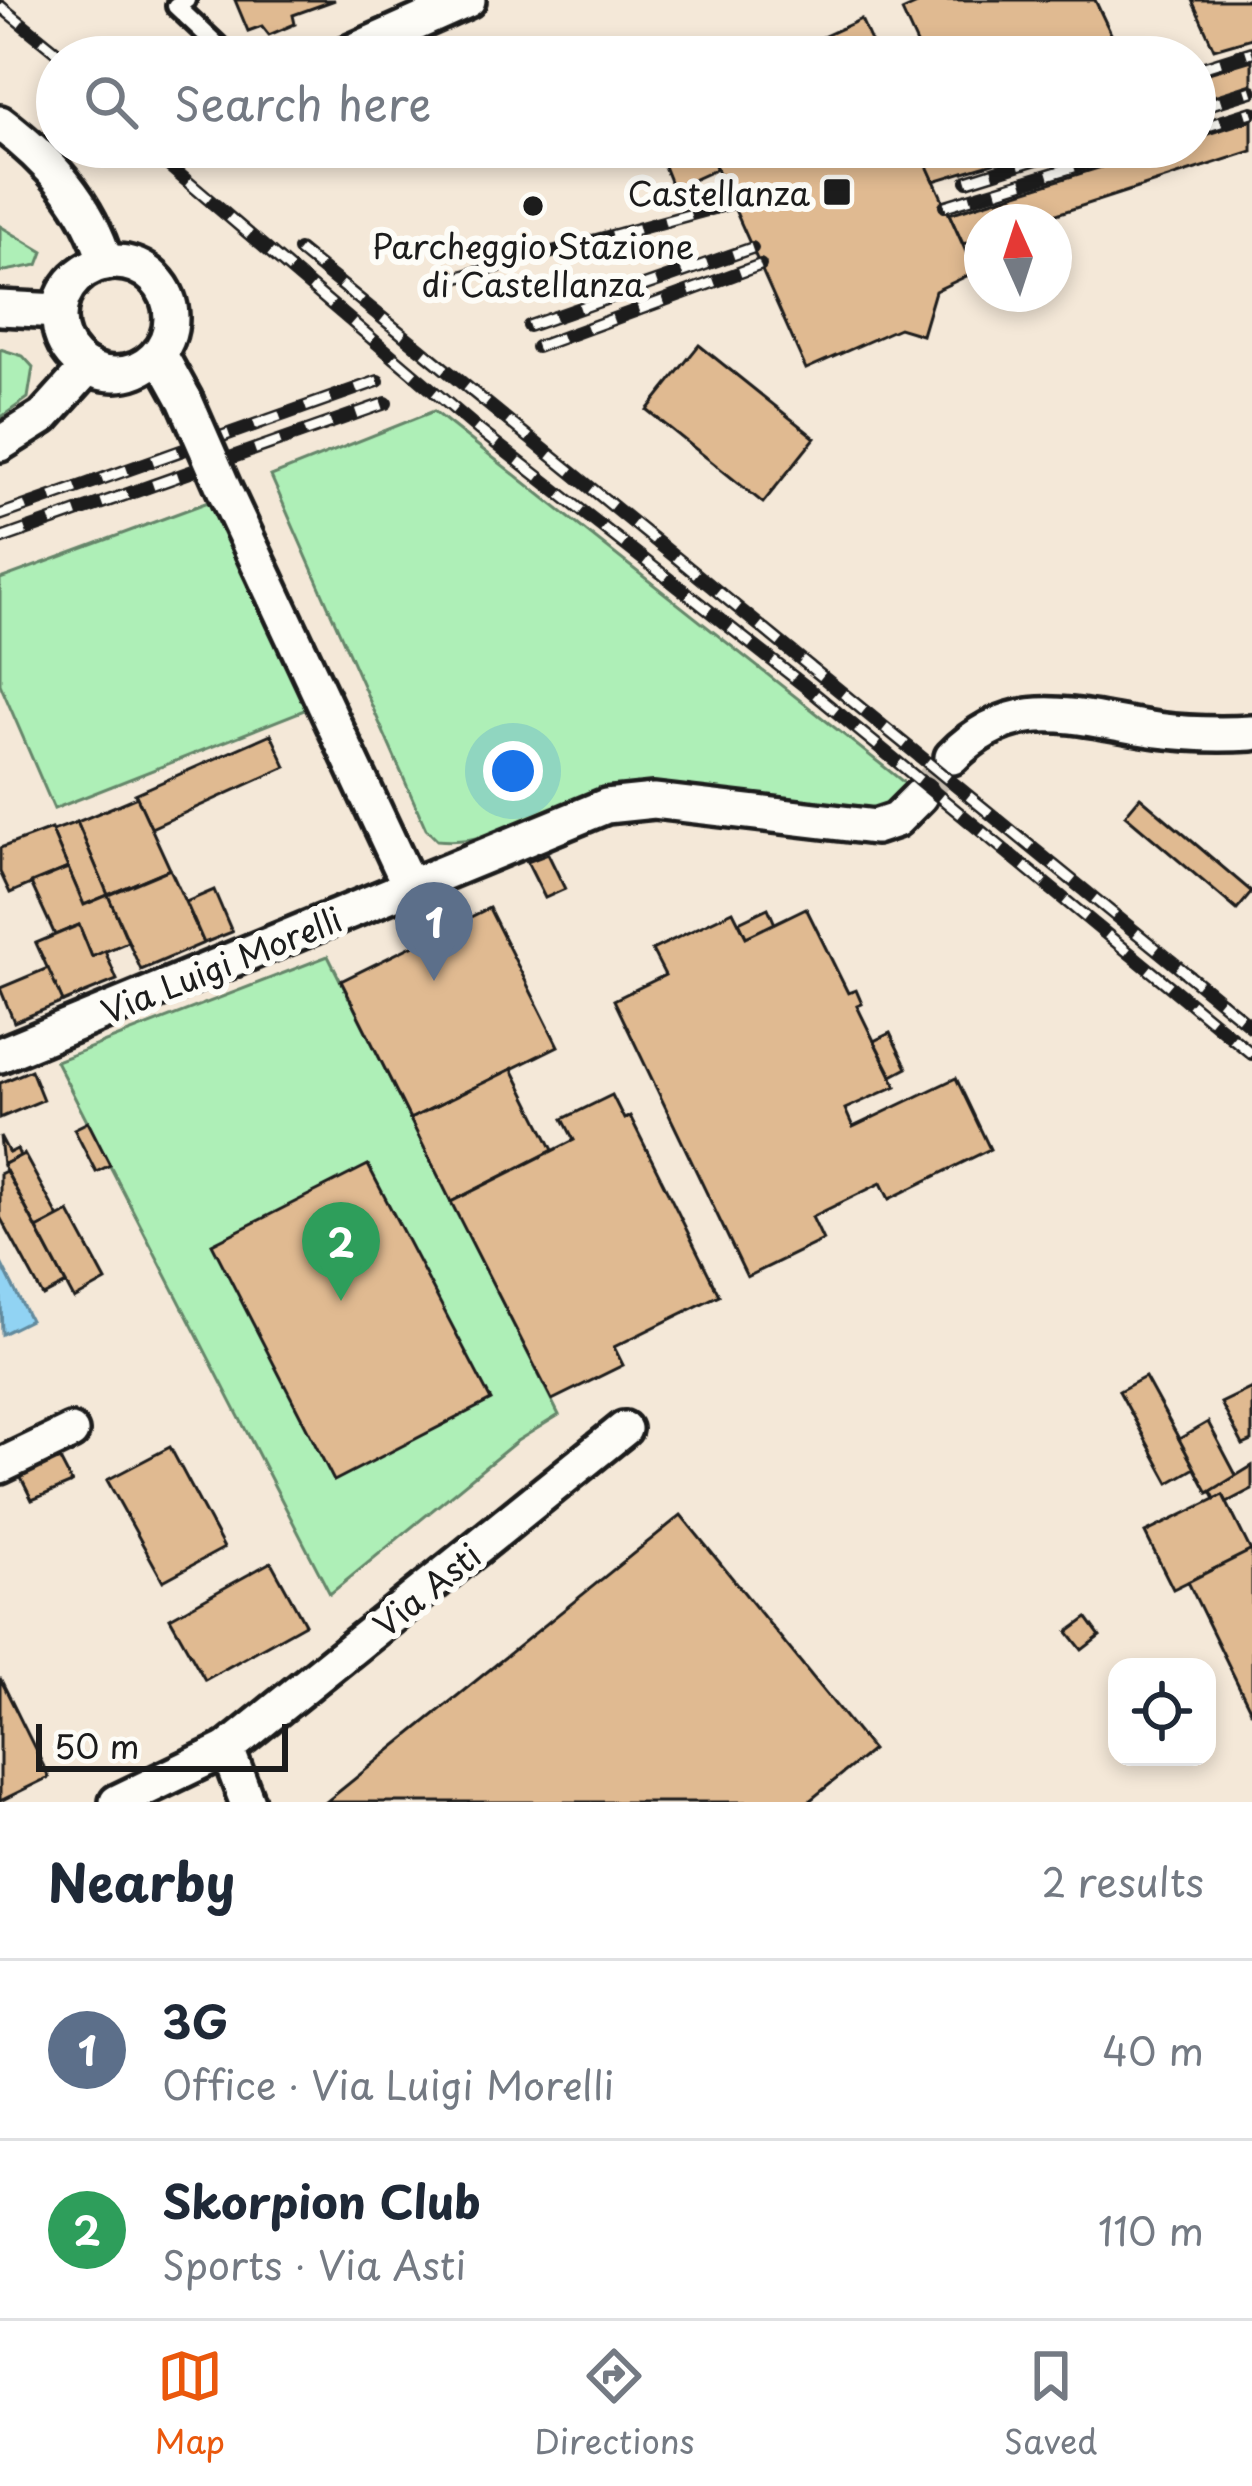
<!DOCTYPE html>
<meta charset="utf-8">
<style>
:root{--surface:#fff;--page:#f2f2f3;--text:#1f2937;--muted:#747a83;--line:#e0e1e3;--accent:#ea580c}
body{margin:0;font-family:"Playpen Sans",sans-serif;background:var(--page);color:var(--text)}
.controls{position:absolute;right:36px;bottom:36px;display:grid;overflow:hidden;border-radius:24px;box-shadow:0 6px 18px #0003}
.controls button{width:108px;height:108px;display:grid;place-items:center;padding:0;border:0;border-bottom:3px solid var(--line);background:var(--surface);color:var(--text);font:60px sans-serif}
.compass{position:absolute;left:964px;top:204px;width:108px;height:108px;border-radius:50%;background:var(--surface);box-shadow:0 6px 18px #0003;rotate:357deg}
.scale{position:absolute;left:36px;bottom:30px;width:252px;box-sizing:border-box;padding-left:12px;border:6px solid #1c1c1c;border-top:0;font-size:33px;line-height:42px;white-space:nowrap;color:#1c1c1c;-webkit-text-stroke:9px #fdfcf7;paint-order:stroke}
.you{position:absolute;left:513px;top:771px;width:42px;height:42px;margin:-30px;border:9px solid #fff;border-radius:50%;background:#1a73e8;box-shadow:0 0 0 18px #1a73e833}
.badge{display:grid;place-items:center;width:78px;height:78px;border-radius:50%;background:var(--accent);color:#fff;font-size:39px;font-weight:700}
.pin{position:absolute;translate:-50% -99px;filter:drop-shadow(0 3px 6px #0008)}
.pin::after{content:'';position:absolute;top:63px;width:42px;height:36px;background:inherit;clip-path:polygon(0 0,100% 0,50% 100%)}
.list{margin:0;padding:0;list-style:none}
h2{display:flex;justify-content:space-between;align-items:center;height:156px;margin:0;padding:0 48px;font-size:51px}
h2 small{font-size:39px;font-weight:400;color:var(--muted)}
.list li{display:grid;grid-template-columns:78px 1fr auto;gap:36px;align-items:center;box-sizing:border-box;height:180px;padding:0 48px;border-top:3px solid var(--line)}
.list b{display:block;font-size:45px;white-space:nowrap}
.list p{margin:0;font-size:39px;white-space:nowrap;color:var(--muted)}
.list em{font-size:39px;font-style:normal;color:var(--muted)}
.icon{flex:none;width:66px;height:66px;fill:none;stroke:currentColor;stroke-width:2;stroke-linecap:round;stroke-linejoin:round}
.map{position:relative;flex:none;width:1252px;height:1802px;overflow:hidden}
.search{position:absolute;background:var(--surface);box-shadow:0 6px 18px #0003;left:36px;right:36px;top:36px;height:132px;display:flex;align-items:center;gap:30px;box-sizing:border-box;padding:0 42px;border-radius:66px;color:var(--muted);font-size:45px}
.sheet{height:516px;background:var(--surface)}
nav{display:flex;justify-content:space-around;align-items:center;box-sizing:border-box;height:168px;border-top:3px solid var(--line);background:var(--surface);font-size:33px;color:var(--muted)}
nav a{display:grid;justify-items:center;gap:6px}
nav .on{color:var(--accent)}
.map>svg:first-child{display:block}
.green{fill:#aeefb7;stroke:#65866a;stroke-width:3}
.water{fill:#91d3f3;stroke:#628a9d;stroke-width:3}
.building{fill:#e0ba91;stroke:#1c1c1c;stroke-width:3}
.lines{fill:none;stroke-linecap:round;stroke-linejoin:round}
.minor-tunnel{stroke:#c9bfb2;stroke-width:33;stroke-dasharray:33 16;stroke-linecap:butt}
.service-casing{stroke:#1c1c1c;stroke-width:26}
.minor-casing{stroke:#1c1c1c;stroke-width:42}
.service{stroke:#fdfcf7;stroke-width:16}
.minor{stroke:#fdfcf7;stroke-width:33}
.rail-casing{stroke:#1c1c1c;stroke-width:14}
.rail{stroke:#fdfcf7;stroke-width:9;stroke-dasharray:27;stroke-linecap:butt}
.minor-bridge-casing{stroke:#1c1c1c;stroke-width:42;stroke-linecap:butt}
.minor-bridge{stroke:#fdfcf7;stroke-width:33}
.poi-dot{fill:#1c1c1c;stroke:#fdfcf7;stroke-width:4.5}
.labels{text-anchor:middle;dominant-baseline:central;stroke-width:12;stroke-linejoin:round;paint-order:stroke}
.poi-label{font-size:33px;fill:#1c1c1c;stroke:#fdfcf7;text-anchor:end}
.street-label{font-size:33px;fill:#1c1c1c;stroke:#fdfcf7}
</style>
<div class="map">
<svg width="1252" height="1802" viewBox="0 0 1252 1802">
<rect width="100%" height="100%" fill="#f4e8d8"/>
<filter id="ink" filterUnits="userSpaceOnUse"><feTurbulence type="fractalNoise" baseFrequency=".00833" numOctaves="2"/><feDisplacementMap in="SourceGraphic" scale="24" xChannelSelector="R" yChannelSelector="G"/><feConvolveMatrix kernelMatrix="1 2 1 2 8 2 1 2 1" color-interpolation-filters="sRGB"/></filter>
<g filter="url(#ink)">
<g class="green">
<polygon points="0,226 43,252 38,265 0,272"/>
<polygon points="0,349 23,356 33,367 28,398 0,418"/>
<path d="M 434,411 L 911,788 L 889,808 L 872,815 L 630,785 C 566,794 501,848 437,840 L 426,829 L 271,476 Z"/>
<polygon points="211,501 307,709 54,809 0,684 0,579"/>
<polygon points="328,956 559,1415 517,1441 330,1594 56,1061"/>
</g>
<polygon class="water" points="2,1265 30,1320 2,1334 0,1267"/>
<g class="building">
<polygon points="235,0 335,0 293,15 295,24 269,35 262,26 248,31"/>
<polygon points="926,0 1095,0 1122,57 923,57 902,11"/>
<polygon points="1192,0 1252,0 1252,38 1214,49"/>
<polygon points="861,19 878,57 779,57 853,23"/>
<polygon points="1252,60 1252,84 1195,102 1195,77"/>
<polygon points="1252,120 1252,151 1032,222 982,222 982,238 963,244 949,214 1166,147 1195,147 1195,138"/>
<polygon points="694,147 707,147 717,169 673,189 662,161"/>
<polygon points="707,147 919,147 975,272 935,291 922,335 899,328 806,369"/>
<polygon points="958,147 1046,147 934,181 923,157"/>
<polygon points="699,345 815,438 763,503 647,410"/>
<polygon points="271,734 286,767 151,828 135,794"/>
<polygon points="137,797 170,869 108,895 77,822"/>
<polygon points="1140,797 1252,892 1237,910 1125,815"/>
<polygon points="77,822 108,895 84,905 52,831"/>
<polygon points="51,829 68,868 10,893 0,872 0,848"/>
<polygon points="548,854 565,889 545,898 527,862"/>
<polygon points="68,868 84,905 108,895 128,942 92,957 79,925 55,935 31,883"/>
<polygon points="170,869 204,943 141,970 108,895"/>
<polygon points="214,890 232,932 204,943 186,902"/>
<polygon points="489,908 558,1046 410,1119 341,981"/>
<polygon points="768,908 775,924 746,937 739,922"/>
<polygon points="806,908 848,993 856,990 862,1004 857,1006 896,1086 845,1109 853,1127 956,1078 990,1149 889,1199 881,1183 812,1217 823,1240 747,1277 614,1000 665,975 652,950 733,911 746,937"/>
<polygon points="79,925 92,957 105,951 117,980 63,1002 36,943"/>
<polygon points="48,968 63,1002 14,1022 0,988"/>
<polygon points="890,1033 907,1068 892,1076 874,1041"/>
<polygon points="512,1069 553,1150 451,1202 410,1119"/>
<polygon points="31,1070 43,1100 0,1118 0,1083"/>
<polygon points="612,1095 624,1119 630,1116 719,1295 614,1347 623,1365 552,1400 451,1202 574,1140 563,1119"/>
<polygon points="88,1122 110,1165 96,1172 74,1129"/>
<polygon points="0,1136 9,1153 17,1149 20,1156 3,1165"/>
<polygon points="24,1154 59,1218 37,1229 3,1165"/>
<polygon points="368,1165 491,1400 334,1481 212,1244"/>
<polygon points="6,1171 66,1284 43,1296 0,1217 0,1174"/>
<polygon points="69,1212 106,1281 74,1299 37,1229"/>
<polygon points="1145,1377 1195,1468 1169,1483 1119,1391"/>
<polygon points="1252,1388 1252,1441 1243,1445 1221,1403"/>
<polygon points="1208,1422 1237,1477 1208,1493 1179,1439"/>
<polygon points="170,1447 224,1548 163,1581 107,1480"/>
<polygon points="58,1456 72,1483 32,1500 19,1474"/>
<polygon points="1252,1466 1252,1489 1227,1502 1223,1495 1215,1499 1211,1491"/>
<polygon points="1223,1495 1251,1551 1173,1589 1145,1533"/>
<polygon points="681,1515 872,1750 808,1802 326,1802"/>
<polygon points="1252,1550 1252,1713 1188,1582"/>
<polygon points="271,1562 305,1624 205,1680 170,1618"/>
<polygon points="1087,1618 1100,1636 1082,1650 1068,1632"/>
<polygon points="0,1678 49,1777 0,1801"/>
</g>
<g class="lines">
<polyline class="minor-tunnel" points="920,796 952,757"/>
<defs>
<polyline id="service" points="186,0 176,6 230,57"/>
<g id="minor">
<polyline points="340,57 468,0"/>
<path d="M 0,123 C 49,160 88,203 106,263"/>
<circle cx="115" cy="318" r="56"/>
<polyline points="0,308 59,311"/>
<polyline points="159,353 185,400"/>
<polyline points="0,444 43,417 88,367"/>
<polyline points="227,496 410,887"/>
<path d="M 952,757 C 1016,691 1077,719 1157,730 C 1188,734 1220,735 1252,733"/>
<polyline points="0,1055 606,806 654,801 875,827 896,820 920,796"/>
<polyline points="0,1466 71,1432"/>
<polyline points="227,1749 247,1802"/>
<polyline points="117,1802 227,1749 624,1429"/>
</g>
</defs>
<use href="#service" class="service-casing"/>
<use href="#minor" class="minor-casing"/>
<use href="#service" class="service"/>
<use href="#minor" class="minor"/>
<defs>
<g id="rail">
<polyline points="0,6 63,57"/>
<polyline points="1195,70 1252,52"/>
<polyline points="1195,109 1252,91"/>
<polyline points="1195,130 1252,112"/>
<polyline points="147,147 479,430 810,690 1252,1054"/>
<polyline points="919,149 926,147"/>
<polyline points="967,181 1075,147"/>
<polyline points="945,206 1140,147"/>
<polyline points="299,250 1252,1027"/>
<polyline points="456,278 733,203"/>
<polyline points="529,326 752,248"/>
<polyline points="537,347 760,265"/>
<polyline points="0,515 378,381"/>
<polyline points="0,539 386,403"/>
</g>
</defs>
<use href="#rail" class="rail-casing"/>
<use href="#rail" class="rail"/>
<defs>
<polyline id="minor-bridge" points="185,400 227,496"/>
</defs>
<use href="#minor-bridge" class="minor-bridge-casing"/>
<use href="#minor-bridge" class="minor-bridge"/>
</g>
</g>
<g class="poi-dot">
<rect x="822" y="177" width="30" height="30" rx="6"/>
<circle cx="533" cy="206" r="12"/>
</g>
<g class="labels">
<g class="poi-label">
<text x="810" y="192">Castellanza</text>
<text x="533" y="245" text-anchor="middle">Parcheggio Stazione<tspan x="533" dy="38">di Castellanza</tspan></text>
</g>
<g class="street-label">
<text transform="translate(221 964) rotate(-22)">Via Luigi Morelli</text>
<text transform="translate(426 1589) rotate(-39)">Via Asti</text>
</g>
</g>
</svg>
<div class="controls">
<button><svg class="icon" aria-label="locate" viewBox="0 0 24 24"><circle cx="12" cy="12" r="6"/><path d="M12 2v4M12 18v4M2 12h4M18 12h4"/></svg></button>
</div>
<svg class="compass" viewBox="-18 -18 36 36"><path d="M0-13l5 13h-10z" fill="#e53935"/><path d="M0 13l5-13h-10z" fill="#747a83"/></svg>
<div class="scale">50 m</div>
<div class="you"></div>
<div class="pin badge" style="left:434px;top:981px;background:#5c6f8a">1</div>
<div class="pin badge" style="left:341px;top:1301px;background:#2e9e5b">2</div>
<div class="search"><svg class="icon" aria-label="search" viewBox="0 0 24 24"><circle cx="10" cy="10" r="6"/><path d="M15 15l6 6"/></svg>Search here</div>
</div>
<section class="sheet">
<h2>Nearby<small>2 results</small></h2>
<ul class="list">
<li><span class="badge" style="background:#5c6f8a">1</span><div><b>3G</b><p>Office · Via Luigi Morelli</p></div><em>40 m</em></li>
<li><span class="badge" style="background:#2e9e5b">2</span><div><b>Skorpion Club</b><p>Sports · Via Asti</p></div><em>110 m</em></li>
</ul>
</section>
<nav>
<a class="on"><svg class="icon" aria-label="map" viewBox="0 0 24 24"><path d="M3 6l6-2 6 2 6-2v14l-6 2-6-2-6 2zM9 4v14M15 6v14"/></svg>Map</a>
<a><svg class="icon" aria-label="directions" viewBox="0 0 24 24"><path d="M12 3l9 9-9 9-9-9zM9 14v-3h6M13 9l2 2-2 2"/></svg>Directions</a>
<a><svg class="icon" aria-label="saved" viewBox="0 0 24 24"><path d="M7 4h10v16l-5-4-5 4z"/></svg>Saved</a>
</nav>
